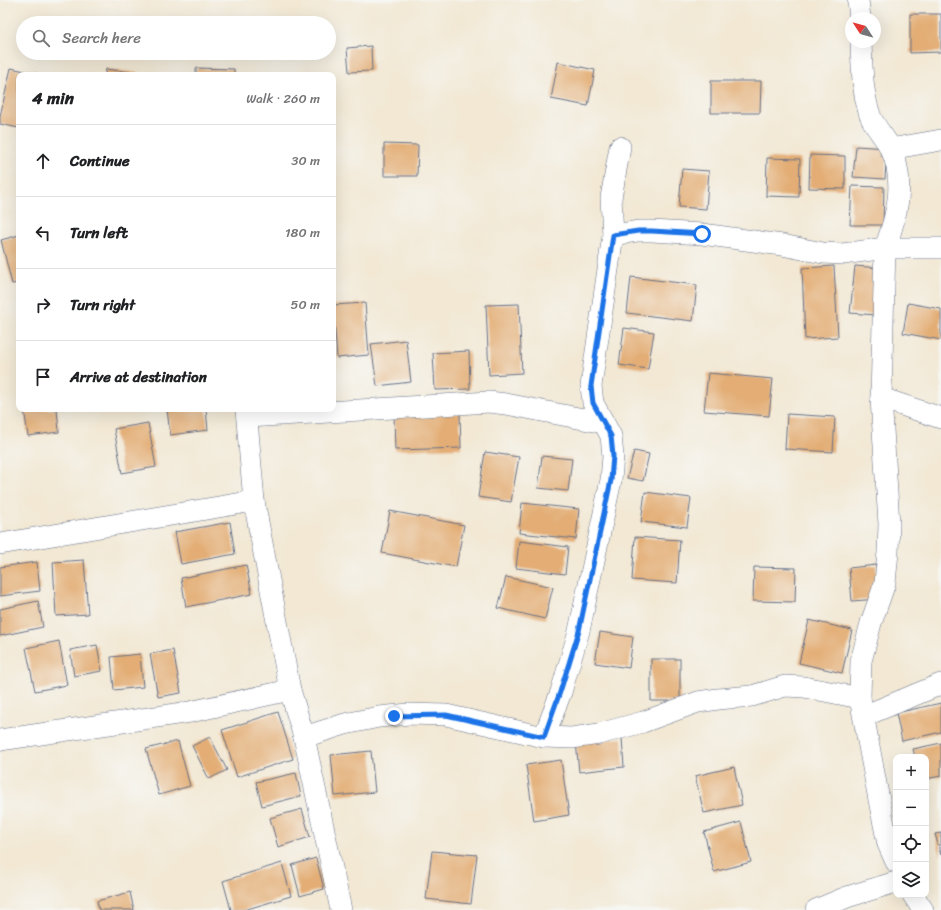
<!DOCTYPE html>
<meta charset="utf-8">
<style>
:root{--surface:#fff;--page:#f6f6f6;--text:#202124;--muted:#757577;--line:#e0e0e0}
body{margin:0;font-family:Sriracha,sans-serif;background:var(--page);color:var(--text)}
.controls{position:absolute;right:12px;bottom:12px;display:grid;overflow:hidden;border-radius:8px;box-shadow:0 4px 16px #0002}
.controls button{width:36px;height:36px;display:grid;place-items:center;padding:0;border:0;border-bottom:1px solid var(--line);background:var(--surface);color:var(--text);font:20px sans-serif}
.compass{position:absolute;left:845px;top:12px;width:36px;height:36px;border-radius:50%;background:var(--surface);box-shadow:0 4px 16px #0002;rotate:306deg}
.stop{position:absolute;width:12px;height:12px;margin:-9px;border:3px solid #1a73e8;border-radius:50%;background:#fff}
.stop.end{background:#1a73e8;border-color:#fff;box-shadow:0 1px 4px #0008}
.list{margin:0;padding:0;list-style:none}
h2{display:flex;justify-content:space-between;align-items:center;height:52px;margin:0;padding:0 16px;font-size:17px}
h2 small{font-size:13px;font-weight:400;color:var(--muted)}
.list li{display:grid;grid-template-columns:26px 1fr auto;gap:12px;align-items:center;box-sizing:border-box;height:72px;padding:0 16px;border-top:1px solid var(--line)}
.list b{display:block;font-size:15px;white-space:nowrap}
.list em{font-size:13px;font-style:normal;color:var(--muted)}
.icon{flex:none;width:22px;height:22px;fill:none;stroke:currentColor;stroke-width:2;stroke-linecap:round;stroke-linejoin:round}
.map{position:relative;flex:none;width:941px;height:910px;overflow:hidden}
.search{position:absolute;background:var(--surface);box-shadow:0 4px 16px #0002;left:16px;top:16px;width:320px;height:44px;display:flex;align-items:center;gap:10px;box-sizing:border-box;padding:0 14px;border-radius:22px;color:var(--muted);font-size:15px}
.panel{position:absolute;background:var(--surface);box-shadow:0 4px 16px #0002;left:16px;top:72px;width:320px;height:340px;border-radius:8px}
.map>svg:first-child{display:block}
.building{fill:#e3ad75}
.lines{fill:none;stroke-linecap:round;stroke-linejoin:round}
.minor-casing{stroke:#667087;stroke-width:22}
.minor{stroke:#fff;stroke-width:21}
.route{stroke:#1a73e8;stroke-width:5}
</style>
<div class="map">
<svg width="941" height="910" viewBox="0 0 941 910">
<rect width="100%" height="100%" fill="#f6f6f2"/>
<filter id="ink" filterUnits="userSpaceOnUse"><feTurbulence type="fractalNoise" baseFrequency=".025" numOctaves="2"/><feDisplacementMap in="SourceGraphic" scale="8" xChannelSelector="R" yChannelSelector="G"/><feConvolveMatrix kernelMatrix="1 2 1 2 8 2 1 2 1" color-interpolation-filters="sRGB"/></filter>
<filter id="wash" filterUnits="userSpaceOnUse"><feTurbulence type="fractalNoise" baseFrequency=".012" numOctaves="4" result="noise"/><feDisplacementMap in="SourceGraphic" scale="16" xChannelSelector="R" yChannelSelector="G"/><feGaussianBlur stdDeviation="0.9" result="paint"/><feColorMatrix in="noise" values="0 0 0 0 0 0 0 0 0 0 0 0 0 0 0 0 0 1.4 0 .05"/><feComposite in="paint" operator="in"/></filter>
<g filter="url(#wash)">
<rect width="100%" height="100%" fill="#f2e8d4"/>
<g id="blocks">
<g class="building">
<polygon points="910,14 941,14 941,52 910,53"/>
<polygon points="371,46 372,71 349,72 347,48"/>
<polygon points="558,62 595,70 588,106 551,99"/>
<polygon points="11,68 39,74 19,75 19,128 0,124 0,116"/>
<polygon points="196,68 234,69 234,75 196,75"/>
<polygon points="106,69 139,73 139,75 105,75"/>
<polygon points="711,81 761,81 760,113 711,113"/>
<polygon points="384,144 418,145 417,176 384,176"/>
<polygon points="856,146 887,148 885,179 853,177"/>
<polygon points="810,155 845,156 845,189 809,188"/>
<polygon points="767,158 800,159 799,197 766,196"/>
<polygon points="682,169 709,171 706,209 679,207"/>
<polygon points="852,186 884,187 883,225 850,225"/>
<polygon points="19,235 19,283 12,284 1,240"/>
<polygon points="834,266 838,337 805,339 802,268"/>
<polygon points="855,266 880,268 876,315 850,313"/>
<polygon points="631,277 697,285 693,321 627,313"/>
<polygon points="365,303 369,355 337,358 333,305"/>
<polygon points="908,303 941,309 941,340 903,333"/>
<polygon points="519,304 522,373 489,375 486,305"/>
<polygon points="624,328 654,332 648,369 619,365"/>
<polygon points="406,340 411,382 377,386 371,344"/>
<polygon points="469,351 470,389 435,390 433,353"/>
<polygon points="708,373 773,379 769,416 704,411"/>
<polygon points="24,409 57,409 59,432 28,436"/>
<polygon points="167,409 206,409 208,430 170,435"/>
<polygon points="460,413 461,448 395,450 394,415"/>
<polygon points="787,414 835,417 833,452 785,449"/>
<polygon points="148,423 156,467 122,473 114,429"/>
<polygon points="634,451 649,454 643,481 627,478"/>
<polygon points="485,452 519,457 511,502 478,497"/>
<polygon points="542,456 572,459 568,491 538,488"/>
<polygon points="645,492 691,498 687,527 641,522"/>
<polygon points="522,503 579,509 576,539 519,533"/>
<polygon points="390,511 464,525 456,567 382,553"/>
<polygon points="230,522 235,554 181,564 175,532"/>
<polygon points="635,537 680,540 677,583 632,580"/>
<polygon points="519,541 568,547 565,574 516,568"/>
<polygon points="84,560 88,614 56,616 53,562"/>
<polygon points="37,562 40,591 0,596 0,567"/>
<polygon points="246,565 252,594 186,607 181,578"/>
<polygon points="876,565 879,599 852,601 849,568"/>
<polygon points="754,567 796,568 795,602 753,601"/>
<polygon points="506,577 553,587 545,619 498,608"/>
<polygon points="38,601 43,627 0,636 0,609"/>
<polygon points="809,620 852,630 842,673 799,663"/>
<polygon points="600,632 633,637 629,668 595,663"/>
<polygon points="59,641 67,685 35,691 26,648"/>
<polygon points="97,645 102,671 74,676 70,650"/>
<polygon points="173,650 181,693 158,697 150,654"/>
<polygon points="140,654 143,687 114,690 111,657"/>
<rect x="651" y="659" width="29" height="42"/>
<polygon points="941,703 941,732 902,741 896,713"/>
<polygon points="278,712 293,759 237,777 222,730"/>
<polygon points="210,737 227,770 209,779 192,746"/>
<polygon points="622,738 624,767 579,772 576,742"/>
<polygon points="178,741 190,786 159,795 146,749"/>
<polygon points="941,743 941,776 926,779 926,757 915,757 913,749"/>
<polygon points="371,751 375,792 335,796 331,755"/>
<polygon points="561,760 569,815 534,821 526,765"/>
<polygon points="734,767 742,805 704,813 695,776"/>
<polygon points="296,773 301,796 262,806 256,782"/>
<polygon points="302,809 310,837 278,847 270,818"/>
<polygon points="741,822 751,862 714,872 704,832"/>
<polygon points="941,833 941,855 935,834"/>
<polygon points="432,851 477,855 471,904 426,899"/>
<polygon points="316,858 324,889 300,896 292,865"/>
<polygon points="282,863 291,896 244,910 231,910 223,881"/>
<polygon points="130,892 134,910 99,910 97,901"/>
</g>
</g>
</g>
<g filter="url(#ink)">
<use href="#blocks" fill-opacity="0" stroke="#667087" stroke-width="1"/>
<g class="lines">
<defs>
<g id="minor">
<polyline points="858,0 860,18"/>
<path d="M 861,42 C 862,66 862,92 870,115 C 874,127 885,137 891,149 C 906,181 897,216 885,248 L 881,398 L 889,524 L 888,552 L 885,583 L 871,623 L 861,661 L 860,698 L 880,805 L 888,844 L 896,862"/>
<polyline points="890,149 941,140"/>
<polyline points="613,235 638,231 652,231 702,234 782,245 823,253 843,254 885,248 941,248"/>
<polyline points="881,398 941,418"/>
<polyline points="246,409 254,501 290,690 304,737 341,910"/>
<polyline points="247,417 489,402 506,404 604,423"/>
<polyline points="0,544 254,501"/>
<polyline points="864,716 941,684"/>
<polyline points="304,737 345,724 379,717 409,714 446,715 544,737 572,738 599,734 643,722 698,702 718,699 752,696 785,686 804,687 860,698"/>
<polyline points="544,737 561,692 579,631 611,480 613,456 611,436 593,403 591,386 613,235 611,198 620,147"/>
<polyline points="0,740 190,712 290,690"/>
<polyline points="913,895 923,910"/>
<polyline points="816,910 847,897 896,882"/>
</g>
</defs>
<use href="#minor" class="minor-casing"/>
<use href="#minor" class="minor"/>
</g>
</g>
<g class="lines" filter="url(#ink)">
<polyline class="route" points="394,716 446,715 544,737 560,692 579,631 611,480 613,456 611,436 593,403 591,386 613,235 638,231 652,231 702,234"/>
</g>
</svg>
<div class="controls">
<button>+</button>
<button>−</button>
<button><svg class="icon" aria-label="locate" viewBox="0 0 24 24"><circle cx="12" cy="12" r="6"/><path d="M12 2v4M12 18v4M2 12h4M18 12h4"/></svg></button>
<button><svg class="icon" aria-label="layers" viewBox="0 0 24 24"><path d="M12 4l9 5-9 5-9-5zM3 14l9 5 9-5"/></svg></button>
</div>
<svg class="compass" viewBox="-18 -18 36 36"><path d="M0-13l5 13h-10z" fill="#e53935"/><path d="M0 13l5-13h-10z" fill="#757577"/></svg>
<div class="stop" style="left:702px;top:234px"></div>
<div class="stop end" style="left:394px;top:716px"></div>
<div class="search"><svg class="icon" aria-label="search" viewBox="0 0 24 24"><circle cx="10" cy="10" r="6"/><path d="M15 15l6 6"/></svg>Search here</div>
<section class="panel">
<h2>4 min<small>Walk · 260 m</small></h2>
<ul class="list">
<li><svg class="icon" aria-label="ahead" viewBox="0 0 24 24"><path d="M12 20V5M6 11l6-6 6 6"/></svg><div><b>Continue</b></div><em>30 m</em></li>
<li><svg class="icon" aria-label="left" viewBox="0 0 24 24"><path d="M17 20v-9H6M10 6l-5 5 5 5"/></svg><div><b>Turn left</b></div><em>180 m</em></li>
<li><svg class="icon" aria-label="right" viewBox="0 0 24 24"><path d="M7 20v-9h11M14 6l5 5-5 5"/></svg><div><b>Turn right</b></div><em>50 m</em></li>
<li><svg class="icon" aria-label="arrive" viewBox="0 0 24 24"><path d="M6 21V4h12l-3 4 3 4H6"/></svg><div><b>Arrive at destination</b></div></li>
</ul>
</section>
</div>
